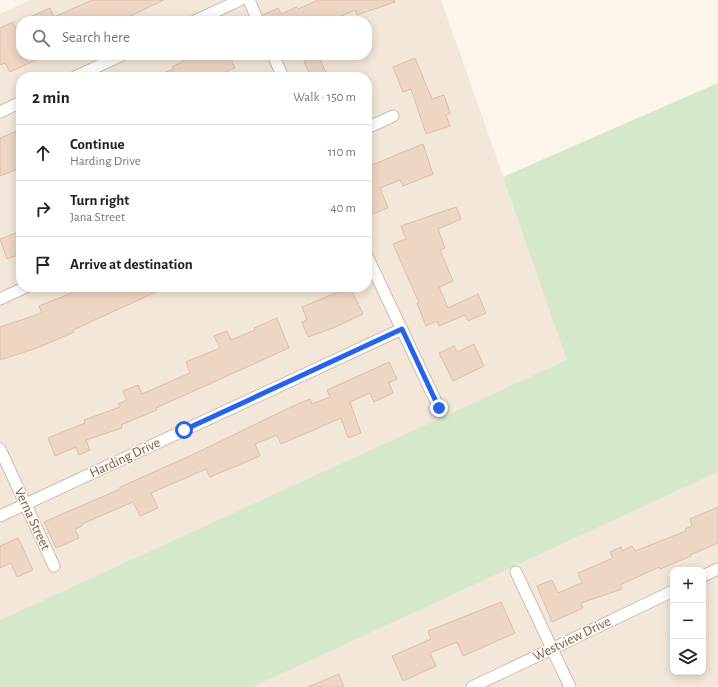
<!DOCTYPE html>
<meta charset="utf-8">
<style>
:root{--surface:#fff;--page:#f2f2f2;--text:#222;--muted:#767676;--line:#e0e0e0}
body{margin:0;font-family:"Alegreya Sans",sans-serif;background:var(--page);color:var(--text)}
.controls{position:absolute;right:12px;bottom:12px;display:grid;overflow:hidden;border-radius:8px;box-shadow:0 2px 10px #0003}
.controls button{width:36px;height:36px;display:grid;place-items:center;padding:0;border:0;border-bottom:1px solid var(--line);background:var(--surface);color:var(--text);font:20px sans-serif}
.stop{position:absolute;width:12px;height:12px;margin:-9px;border:3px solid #2563eb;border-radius:50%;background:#fff}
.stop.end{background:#2563eb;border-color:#fff;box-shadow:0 1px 4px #0008}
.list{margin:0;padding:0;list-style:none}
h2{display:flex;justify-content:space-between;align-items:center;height:52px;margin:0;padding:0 16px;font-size:17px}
h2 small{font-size:13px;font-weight:400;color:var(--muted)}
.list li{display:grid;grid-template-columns:26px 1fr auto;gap:12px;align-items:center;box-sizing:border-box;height:56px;padding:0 16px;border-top:1px solid var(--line)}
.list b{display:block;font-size:15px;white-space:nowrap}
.list p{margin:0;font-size:13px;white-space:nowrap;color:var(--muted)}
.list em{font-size:13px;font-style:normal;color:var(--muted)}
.icon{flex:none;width:22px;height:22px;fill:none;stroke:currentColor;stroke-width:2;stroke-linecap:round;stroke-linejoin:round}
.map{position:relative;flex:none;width:718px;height:687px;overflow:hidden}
.search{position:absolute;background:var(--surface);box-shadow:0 2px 10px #0003;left:16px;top:16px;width:356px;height:44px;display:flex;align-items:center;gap:10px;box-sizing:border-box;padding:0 14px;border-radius:16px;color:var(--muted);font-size:15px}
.panel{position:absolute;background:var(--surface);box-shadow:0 2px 10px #0003;left:16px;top:72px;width:356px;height:220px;border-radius:16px}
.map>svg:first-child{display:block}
.residential{fill:#f2e7d9;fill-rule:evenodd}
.green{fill:#d5e8c9}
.building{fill:#eed6c4;stroke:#e0bda6}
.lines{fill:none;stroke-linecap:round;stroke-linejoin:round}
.minor-casing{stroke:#cdbdb1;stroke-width:13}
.minor{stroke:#fff;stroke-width:11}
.route{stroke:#2563eb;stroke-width:5}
.labels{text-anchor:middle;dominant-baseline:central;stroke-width:3;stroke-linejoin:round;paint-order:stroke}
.street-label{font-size:14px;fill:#745d4f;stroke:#fef9f1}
</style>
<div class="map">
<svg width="718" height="687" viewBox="0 0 718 687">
<rect width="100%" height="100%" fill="#fbf5ea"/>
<g class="residential">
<path d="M 30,0 L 441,0 L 568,360 L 0,620 L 0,14 ZM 21,21 L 367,21 L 367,55 L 21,55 ZM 21,77 L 367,77 L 367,287 L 21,287 Z"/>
<path d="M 718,472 L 718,685 L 713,687 L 253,687 ZM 673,570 L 703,570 L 703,672 L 673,672 Z"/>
</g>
<polygon class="green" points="718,83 718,472 253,687 0,687 0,620 567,360 503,177"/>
<g class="building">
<polygon points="92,0 164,0 120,21 21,21 50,8 54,17"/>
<polygon points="318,0 394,0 395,2 357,15 355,10 330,21 265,21 263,15 278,8 281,14 297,7 298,9"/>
<polygon points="13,22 21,39 21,55 47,55 10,72 5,63 0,65 0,28"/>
<polygon points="182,55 229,55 235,68 213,77 155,77 173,69 172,67 185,60"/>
<polygon points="318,55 328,77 311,77 304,61"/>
<polygon points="415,58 432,99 444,95 450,113 446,115 450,126 426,134 411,89 403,92 393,67"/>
<polygon points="17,131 21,142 21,168 0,176 0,138"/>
<polygon points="423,144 433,174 403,186 400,180 380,188 388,208 367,216 367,167"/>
<polygon points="456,207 461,219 438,229 445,248 440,250 453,281 439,287 448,308 478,294 486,313 468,321 465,315 439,326 437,321 426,326 417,303 419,303 393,244 406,239 401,226"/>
<polygon points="21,231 21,254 7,259 0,239"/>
<polygon points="81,287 167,287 73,330 74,332 37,348 0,360 0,327 42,313 39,306 67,295"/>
<polygon points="350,287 363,314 333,328 308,337 302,322 307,320 302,307"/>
<polygon points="277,318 289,348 156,408 157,410 121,425 122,428 86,440 90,450 79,455 76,447 55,456 48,438 85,423 84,420 120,407 118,404 127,400 123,391 138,385 142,394 190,373 186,362 220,348 214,336 227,331 231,340 255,330 254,328"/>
<polygon points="474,344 484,366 453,381 439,353 454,346 457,352"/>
<polygon points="389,362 397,379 389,383 393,393 374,402 370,393 350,402 361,433 348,438 341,418 281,444 277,435 255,444 260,456 210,477 206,469 151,493 158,508 140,516 133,502 82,524 82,526 75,529 79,538 56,548 44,522 120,489 120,487 192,455 291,407 310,399 312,404 330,397 327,390"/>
<polygon points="718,507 718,543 690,555 691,556 660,569 659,567 620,585 622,589 581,603 583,608 552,622 537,586 552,580 558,593 582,583 578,573 613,558 610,552 621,547 622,551 632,546 635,551 686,531 685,529 692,526 690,519"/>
<polygon points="18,538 33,570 17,577 11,563 0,568 0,546"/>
<polygon points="501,602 515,633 463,656 457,642 430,653 436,666 403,681 392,656 431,639 428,631"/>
<polygon points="339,674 344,687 308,687"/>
</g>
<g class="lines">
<defs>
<g id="minor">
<polyline points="249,0 258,21"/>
<polyline points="195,21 240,0"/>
<polyline points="273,55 283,77"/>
<polyline points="75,77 122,55"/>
<polyline points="0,112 21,102"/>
<polyline points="367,128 393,116"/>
<polyline points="367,256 439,408"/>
<polyline points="0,299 26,287"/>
<polyline points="0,449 54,566"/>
<polyline points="0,516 402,329"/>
<polyline points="516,572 570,687"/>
<polyline points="703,576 718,569"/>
<polyline points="472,687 673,591"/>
</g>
</defs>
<use href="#minor" class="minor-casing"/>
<use href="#minor" class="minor"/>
</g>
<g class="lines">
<polyline class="route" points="184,430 402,329 439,408"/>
</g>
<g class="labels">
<g class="street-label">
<text transform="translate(125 458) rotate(-25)">Harding Drive</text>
<text transform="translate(32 519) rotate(65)">Verna Street</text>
<text transform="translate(572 639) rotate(-26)">Westview Drive</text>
</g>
</g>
</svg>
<div class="controls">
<button>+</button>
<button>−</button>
<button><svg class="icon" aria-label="layers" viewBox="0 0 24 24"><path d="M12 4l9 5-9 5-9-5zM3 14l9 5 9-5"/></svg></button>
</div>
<div class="stop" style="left:184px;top:430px"></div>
<div class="stop end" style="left:439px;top:408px"></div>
<div class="search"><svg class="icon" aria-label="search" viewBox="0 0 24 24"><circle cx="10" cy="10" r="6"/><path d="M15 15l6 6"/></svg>Search here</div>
<section class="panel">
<h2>2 min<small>Walk · 150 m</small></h2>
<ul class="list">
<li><svg class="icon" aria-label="ahead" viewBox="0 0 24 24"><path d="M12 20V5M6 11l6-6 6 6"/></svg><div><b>Continue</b><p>Harding Drive</p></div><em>110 m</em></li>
<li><svg class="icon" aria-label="right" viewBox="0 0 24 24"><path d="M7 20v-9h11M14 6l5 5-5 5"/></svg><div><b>Turn right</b><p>Jana Street</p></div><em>40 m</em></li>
<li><svg class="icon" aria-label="arrive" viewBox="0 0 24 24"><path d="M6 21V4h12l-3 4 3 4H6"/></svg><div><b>Arrive at destination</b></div></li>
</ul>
</section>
</div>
